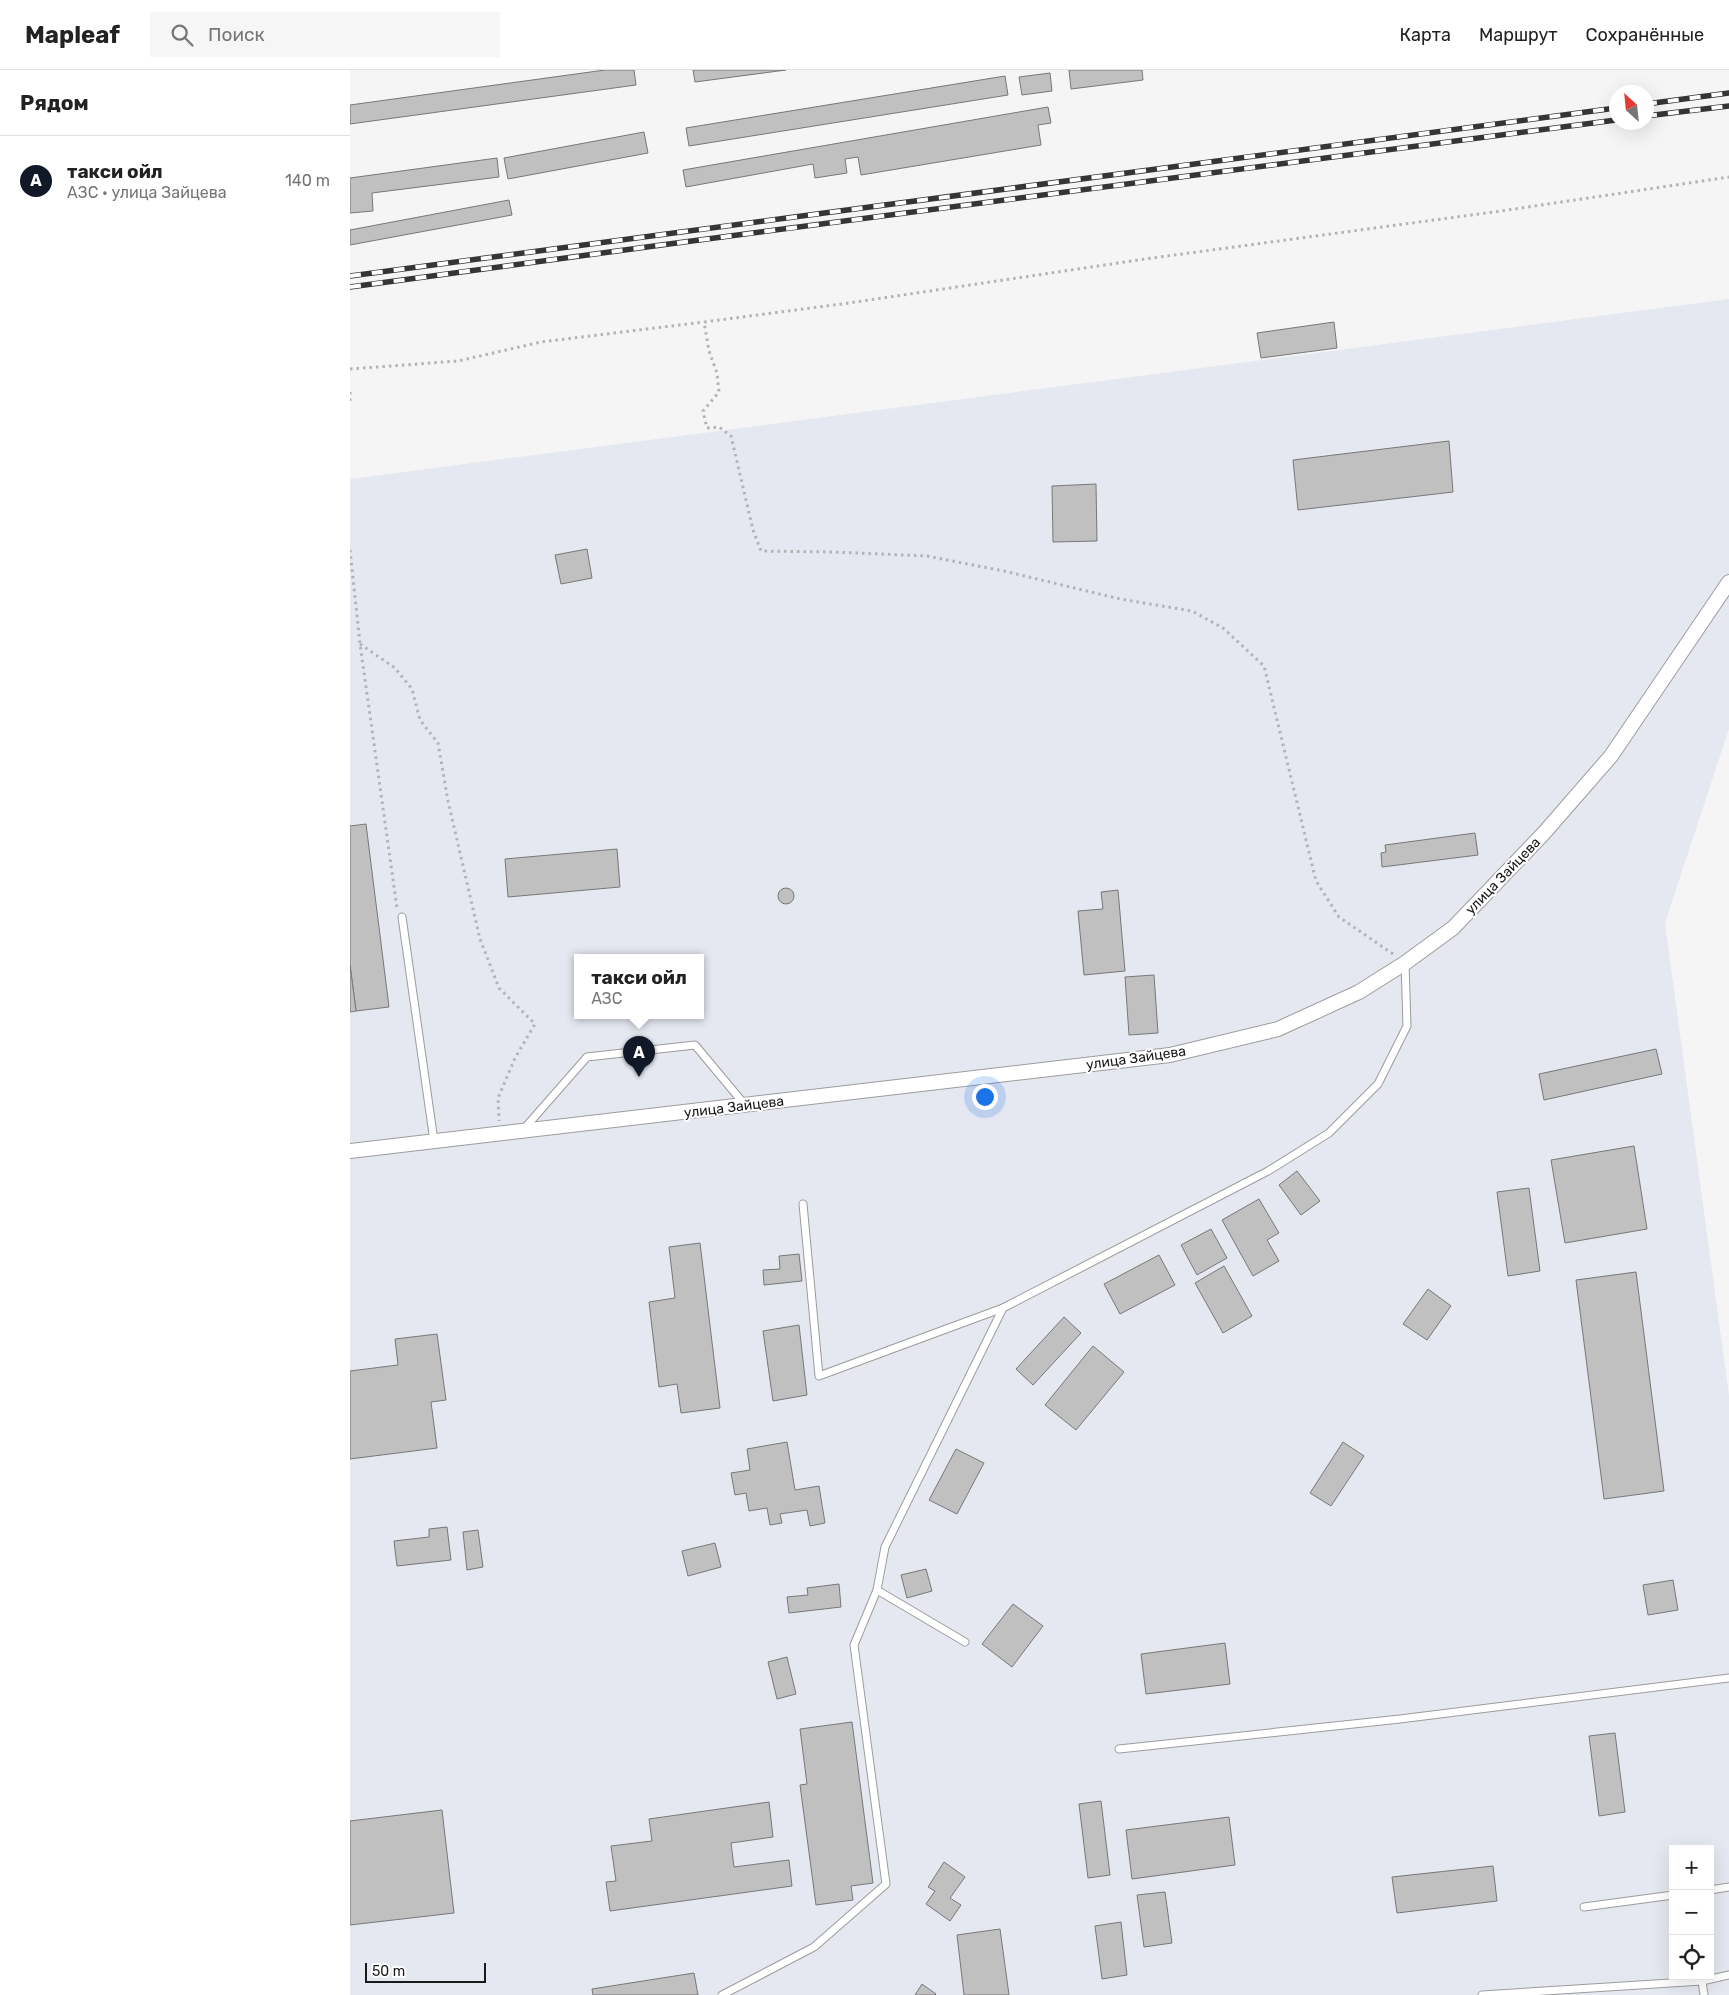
<!DOCTYPE html>
<html lang="ru">
<meta charset="utf-8">
<style>
:root{--surface:#fff;--page:#f6f6f6;--text:#222;--muted:#767676;--line:#e0e0e0;--accent:#111827}
body{margin:0;font-family:Rubik,sans-serif;background:var(--page);color:var(--text)}
.controls{position:absolute;right:15px;bottom:15px;display:grid;overflow:hidden;border-radius:0px;box-shadow:0 5px 20px #0002}
.controls button{width:45px;height:45px;display:grid;place-items:center;padding:0;border:0;border-bottom:1px solid var(--line);background:var(--surface);color:var(--text);font:25px sans-serif}
.compass{position:absolute;left:1259px;top:15px;width:45px;height:45px;border-radius:50%;background:var(--surface);box-shadow:0 5px 20px #0002;rotate:333deg}
.scale{position:absolute;left:15px;bottom:12px;width:121px;box-sizing:border-box;padding-left:5px;border:2px solid #19191a;border-top:0;font-size:14px;line-height:18px;white-space:nowrap;color:#19191a;-webkit-text-stroke:4px #fff;paint-order:stroke}
.you{position:absolute;left:634px;top:1026px;width:18px;height:18px;margin:-12px;border:4px solid #fff;border-radius:50%;background:#1a73e8;box-shadow:0 0 0 8px #1a73e833}
.badge{display:grid;place-items:center;width:32px;height:32px;border-radius:50%;background:var(--accent);color:#fff;font-size:16px;font-weight:700}
.pin{position:absolute;translate:-50% -41px;filter:drop-shadow(0 1px 2px #0008)}
.pin::after{content:'';position:absolute;top:26px;width:18px;height:15px;background:inherit;clip-path:polygon(0 0,100% 0,50% 100%)}
.popup{position:absolute;left:224px;top:884px;width:130px;height:65px;box-sizing:border-box;display:grid;place-content:center;border-radius:0px;background:var(--surface);filter:drop-shadow(0 1px 4px #0005);font-size:16px;white-space:nowrap;color:var(--muted)}
.popup b{font-size:19px;color:var(--text)}
.popup::after{content:'';position:absolute;left:50%;top:100%;margin-left:-10px;border:10px solid transparent;border-top-color:var(--surface)}
.list{margin:0;padding:0;list-style:none}
h2{display:flex;justify-content:space-between;align-items:center;height:65px;margin:0;padding:0 20px;font-size:21px}
h2 small{font-size:16px;font-weight:400;color:var(--muted)}
.list li{display:grid;grid-template-columns:32px 1fr auto;gap:15px;align-items:center;box-sizing:border-box;height:90px;padding:0 20px;border-top:1px solid var(--line)}
.list b{display:block;font-size:19px;white-space:nowrap}
.list p{margin:0;font-size:16px;white-space:nowrap;color:var(--muted)}
.list em{font-size:16px;font-style:normal;color:var(--muted)}
.icon{flex:none;width:28px;height:28px;fill:none;stroke:currentColor;stroke-width:2;stroke-linecap:round;stroke-linejoin:round}
.map{position:relative;flex:none;width:1379px;height:1925px;overflow:hidden}
header{display:flex;align-items:center;gap:30px;box-sizing:border-box;height:70px;padding:0 25px;background:var(--surface);border-bottom:1px solid var(--line)}
header strong{font-size:24px}
nav{display:flex;gap:28px;margin-inline-start:auto;font-size:18px}
.search{width:350px;height:45px;background:var(--page);display:flex;align-items:center;gap:12px;box-sizing:border-box;padding:0 18px;border-radius:0px;color:var(--muted);font-size:19px}
main{display:flex}
aside{flex:1;background:var(--surface)}
.map>svg:first-child{display:block}
.built{fill:#e5e8f0;fill-rule:evenodd}
.building{fill:#c1c0c1;stroke:#787778}
.lines{fill:none;stroke-linecap:round;stroke-linejoin:round}
.lane-casing{stroke:#9c9c9d;stroke-width:9}
.street-casing{stroke:#9c9c9d;stroke-width:16}
.path{stroke:#b3b3b4;stroke-width:3;stroke-dasharray:2.5 4;stroke-linecap:butt}
.lane{stroke:#fff;stroke-width:7}
.street{stroke:#fff;stroke-width:14}
.rail-casing{stroke:#353536;stroke-width:5.5}
.rail{stroke:#fff;stroke-width:4;stroke-dasharray:11;stroke-linecap:butt}
.labels{text-anchor:middle;dominant-baseline:central;stroke-width:4;stroke-linejoin:round;paint-order:stroke}
.street-label{font-size:14px;fill:#19191a;stroke:#fff}
</style>
<header>
<strong>Mapleaf</strong>
<div class="search"><svg class="icon" aria-label="search" viewBox="0 0 24 24"><circle cx="10" cy="10" r="6"/><path d="M15 15l6 6"/></svg>Поиск</div>
<nav><a>Карта</a><a>Маршрут</a><a>Сохранённые</a></nav>
</header>
<main>
<aside>
<h2>Рядом<small></small></h2>
<ul class="list">
<li><span class="badge">A</span><div><b>такси ойл</b><p>АЗС · улица Зайцева</p></div><em>140 m</em></li>
</ul>
</aside>
<div class="map">
<svg width="1379" height="1925" viewBox="0 0 1379 1925">
<rect width="100%" height="100%" fill="#f5f5f6"/>
<path class="built" d="M 1379,229 L 1379,659 L 1315,853 L 1379,1326 L 1379,1925 L 0,1925 L 0,409 ZM 228,888 L 350,888 L 350,946 L 228,946 ZM 1323,1779 L 1360,1779 L 1360,1906 L 1323,1906 Z"/>
<g class="building">
<polygon points="255,0 284,0 286,15 0,54 0,35"/>
<polygon points="343,0 436,0 345,12"/>
<polygon points="719,0 792,0 793,10 721,19"/>
<polygon points="700,3 702,21 672,25 669,7"/>
<polygon points="655,6 658,25 339,76 336,58"/>
<polygon points="698,37 701,53 688,55 691,75 511,105 508,87 495,89 497,103 465,108 463,94 336,117 333,100"/>
<polygon points="294,62 298,83 158,109 154,88"/>
<polygon points="147,88 149,107 22,123 23,141 0,143 0,108"/>
<polygon points="159,130 162,145 0,175 0,160"/>
<polygon points="984,252 987,278 911,288 907,263"/>
<polygon points="1099,371 1103,422 948,440 943,390"/>
<polygon points="746,414 747,471 703,472 702,416"/>
<polygon points="237,479 242,508 211,514 205,485"/>
<polygon points="16,754 39,937 6,941 0,895 0,756"/>
<polygon points="1125,763 1128,785 1032,797 1031,783 1036,782 1035,775"/>
<polygon points="267,779 270,817 158,827 155,789"/>
<circle cx="436" cy="826" r="8"/>
<polygon points="768,820 775,901 734,905 728,841 753,839 751,822"/>
<polygon points="0,895 6,941 0,942"/>
<polygon points="804,905 808,963 779,965 775,907"/>
<polygon points="1306,979 1312,1004 1194,1030 1189,1004"/>
<polygon points="1284,1076 1297,1159 1215,1173 1201,1090"/>
<polygon points="947,1101 970,1131 951,1145 929,1115"/>
<polygon points="1179,1118 1190,1201 1158,1206 1147,1122"/>
<polygon points="909,1129 929,1163 917,1170 929,1191 903,1206 872,1150"/>
<polygon points="861,1159 877,1188 847,1205 831,1175"/>
<polygon points="350,1173 370,1338 331,1343 327,1314 309,1317 299,1232 325,1228 319,1177"/>
<polygon points="449,1184 452,1211 414,1215 413,1200 430,1199 429,1186"/>
<polygon points="809,1185 825,1215 770,1244 754,1214"/>
<polygon points="874,1196 902,1246 873,1263 845,1213"/>
<polygon points="1286,1202 1314,1421 1254,1429 1226,1210"/>
<polygon points="1078,1219 1101,1236 1077,1270 1053,1254"/>
<polygon points="714,1247 731,1263 683,1315 666,1299"/>
<polygon points="449,1255 457,1325 423,1331 413,1261"/>
<polygon points="87,1264 96,1330 81,1332 87,1378 0,1389 0,1301 48,1295 45,1269"/>
<polygon points="743,1276 774,1302 726,1360 695,1335"/>
<polygon points="437,1372 445,1420 469,1416 475,1453 460,1456 457,1440 430,1444 432,1453 420,1455 417,1438 399,1441 396,1423 385,1425 381,1403 400,1400 397,1379"/>
<polygon points="993,1372 1014,1386 981,1436 960,1423"/>
<polygon points="606,1379 634,1393 607,1444 579,1430"/>
<polygon points="97,1457 101,1490 47,1496 44,1471 79,1467 79,1459"/>
<polygon points="128,1460 133,1497 117,1500 113,1462"/>
<polygon points="365,1473 371,1497 338,1506 332,1481"/>
<polygon points="576,1499 582,1521 557,1528 551,1505"/>
<polygon points="1323,1510 1328,1540 1298,1545 1293,1515"/>
<polygon points="489,1514 491,1537 439,1543 437,1527 458,1525 457,1518"/>
<polygon points="663,1534 693,1556 662,1597 632,1574"/>
<polygon points="875,1573 880,1614 796,1624 791,1584"/>
<polygon points="437,1587 446,1624 427,1629 418,1592"/>
<polygon points="502,1652 523,1813 501,1816 503,1830 466,1835 450,1715 457,1714 450,1659"/>
<polygon points="1265,1663 1275,1742 1249,1746 1239,1666"/>
<polygon points="751,1731 760,1805 738,1808 729,1734"/>
<polygon points="419,1732 423,1767 381,1773 384,1797 439,1790 442,1816 260,1841 256,1812 266,1811 261,1776 302,1771 299,1749"/>
<polygon points="92,1740 104,1843 0,1855 0,1751"/>
<polygon points="879,1747 885,1795 782,1809 776,1760"/>
<polygon points="594,1792 615,1807 600,1828 611,1835 600,1851 576,1834 585,1821 578,1817"/>
<polygon points="1143,1796 1147,1831 1047,1843 1042,1807"/>
<polygon points="815,1822 822,1873 794,1877 787,1825"/>
<polygon points="771,1852 777,1905 752,1909 745,1856"/>
<polygon points="650,1859 659,1925 614,1925 607,1865"/>
<polygon points="344,1903 348,1925 243,1925 242,1919"/>
<polygon points="572,1914 586,1924 585,1925 565,1925"/>
</g>
<g class="lines">
<defs>
<g id="lane">
<polyline points="52,847 84,1071"/>
<polyline points="173,1060 237,987 345,975 395,1035"/>
<polyline points="453,1134 469,1306 653,1238"/>
<polyline points="615,1572 527,1520 535,1477 653,1238 918,1101 979,1063 1028,1014 1057,956 1055,893"/>
<polyline points="769,1679 1050,1649 1379,1608"/>
<polyline points="1360,1820 1379,1817"/>
<polyline points="1234,1837 1323,1825"/>
<polyline points="1352,1911 1354,1925"/>
<polyline points="372,1925 464,1877 536,1814 504,1575 527,1520"/>
<polyline points="1132,1925 1352,1911 1379,1905"/>
</g>
<polyline id="street" points="0,1081 820,985 928,959 1009,922 1055,893 1103,858 1194,763 1261,686 1379,512"/>
</defs>
<use href="#lane" class="lane-casing"/>
<use href="#street" class="street-casing"/>
<g class="path">
<polyline points="0,299 108,291 191,272 354,252"/>
<polyline points="0,322 0,335"/>
<polyline points="0,480 10,574 47,838"/>
<polyline points="10,574 45,598 62,619 70,650 88,673 98,731 130,869 149,918 185,954 165,988 148,1028 149,1051"/>
<polyline points="1043,884 989,847 966,811 914,596 873,558 842,541 770,529 654,501 577,486 482,482 411,481 403,460 381,366 369,357 357,358 353,341 369,322 367,303 359,281 354,252 499,233 795,189 1151,141 1379,107"/>
</g>
<use href="#lane" class="lane"/>
<use href="#street" class="street"/>
<defs>
<g id="rail">
<polyline points="1296,34 1379,23"/>
<polyline points="1296,46 1379,36"/>
<polyline points="0,206 1266,38"/>
<polyline points="0,217 319,174 1266,50"/>
</g>
</defs>
<use href="#rail" class="rail-casing"/>
<use href="#rail" class="rail"/>
</g>
<g class="labels">
<g class="street-label">
<text transform="translate(1153 806) rotate(-46)">улица Зайцева</text>
<text transform="translate(786 988) rotate(-8)">улица Зайцева</text>
<text transform="translate(384 1037) rotate(-7)">улица Зайцева</text>
</g>
</g>
</svg>
<div class="controls">
<button>+</button>
<button>−</button>
<button><svg class="icon" aria-label="locate" viewBox="0 0 24 24"><circle cx="12" cy="12" r="6"/><path d="M12 2v4M12 18v4M2 12h4M18 12h4"/></svg></button>
</div>
<svg class="compass" viewBox="-18 -18 36 36"><path d="M0-13l5 13h-10z" fill="#e53935"/><path d="M0 13l5-13h-10z" fill="#767676"/></svg>
<div class="scale">50 m</div>
<div class="you"></div>
<div class="pin badge" style="left:289px;top:1007px">A</div>
<div class="popup"><b>такси ойл</b>АЗС</div>
</div>
</main>
